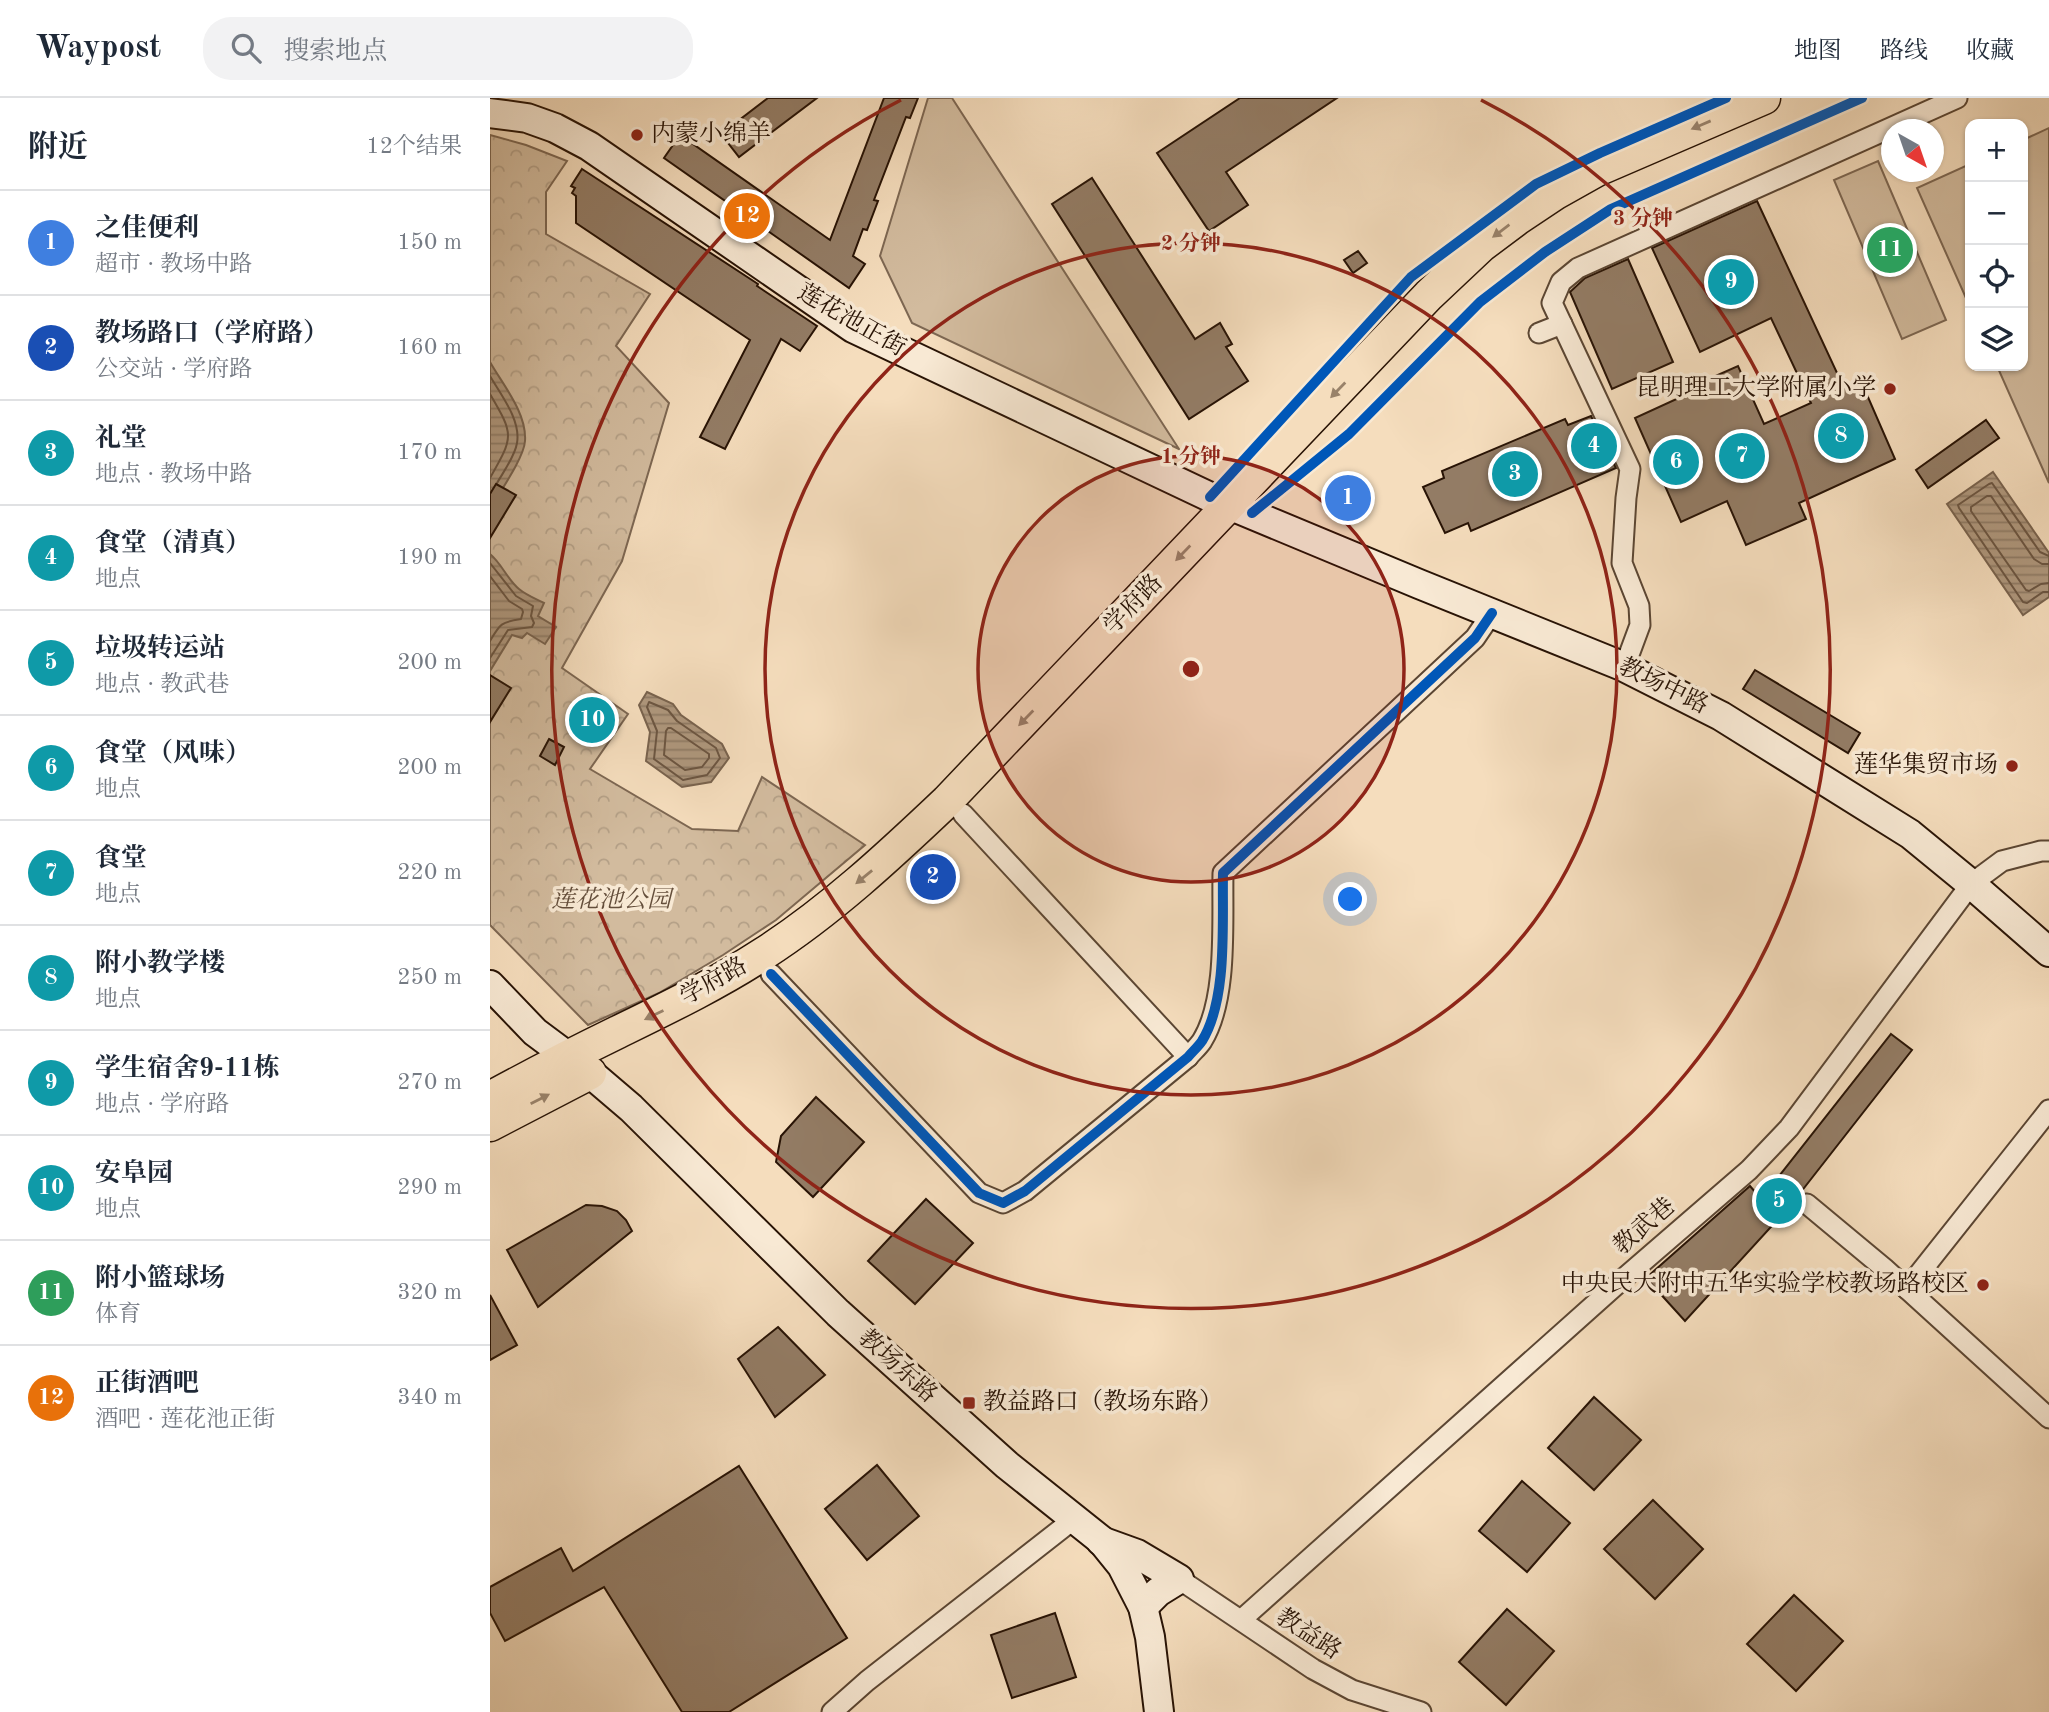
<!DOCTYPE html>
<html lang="zh">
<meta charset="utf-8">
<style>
:root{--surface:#fff;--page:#f2f2f3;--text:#1f2937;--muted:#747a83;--line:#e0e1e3;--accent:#8f2418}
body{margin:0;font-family:"Old Standard TT","Noto Serif SC",serif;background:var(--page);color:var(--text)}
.controls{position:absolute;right:21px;top:21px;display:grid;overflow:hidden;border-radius:14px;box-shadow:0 2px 5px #0004}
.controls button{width:63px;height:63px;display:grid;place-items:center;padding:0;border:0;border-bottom:2px solid var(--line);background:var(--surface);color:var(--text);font:35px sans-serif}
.compass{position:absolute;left:1391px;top:21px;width:63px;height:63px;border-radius:50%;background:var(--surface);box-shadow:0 2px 5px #0004;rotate:140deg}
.you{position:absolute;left:861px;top:802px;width:24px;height:24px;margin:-18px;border:5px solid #fff;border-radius:50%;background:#1a73e8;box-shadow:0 0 0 10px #1a73e833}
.badge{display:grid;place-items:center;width:46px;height:46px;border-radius:50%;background:var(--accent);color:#fff;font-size:23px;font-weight:700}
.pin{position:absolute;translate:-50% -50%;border:4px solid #fff;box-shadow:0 2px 7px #0006}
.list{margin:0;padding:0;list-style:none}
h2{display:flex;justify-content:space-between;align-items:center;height:91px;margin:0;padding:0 28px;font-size:30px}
h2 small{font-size:23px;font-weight:400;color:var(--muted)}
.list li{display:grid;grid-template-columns:46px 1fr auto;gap:21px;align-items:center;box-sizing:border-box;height:105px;padding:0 28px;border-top:2px solid var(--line)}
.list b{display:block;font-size:26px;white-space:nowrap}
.list p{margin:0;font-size:23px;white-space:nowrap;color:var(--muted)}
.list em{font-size:23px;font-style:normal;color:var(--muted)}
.icon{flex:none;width:38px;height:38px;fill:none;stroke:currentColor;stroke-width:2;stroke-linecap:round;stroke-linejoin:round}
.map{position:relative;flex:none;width:1559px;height:1614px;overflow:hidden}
header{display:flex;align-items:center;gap:42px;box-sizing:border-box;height:98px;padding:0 35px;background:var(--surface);border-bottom:2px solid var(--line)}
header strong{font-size:33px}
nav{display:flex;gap:38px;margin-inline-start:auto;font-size:24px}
.search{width:490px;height:63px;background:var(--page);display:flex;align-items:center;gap:18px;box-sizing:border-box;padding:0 24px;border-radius:28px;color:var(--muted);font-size:26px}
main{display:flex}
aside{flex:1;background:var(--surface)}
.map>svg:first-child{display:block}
.forest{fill:url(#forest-crowns);stroke:#7d6752;stroke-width:2}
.park{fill:#d2bb9e;stroke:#7d6752;stroke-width:2}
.water{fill:url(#water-rules);stroke:#79634e;stroke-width:2}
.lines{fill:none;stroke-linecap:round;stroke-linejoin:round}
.shore{stroke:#6c5642;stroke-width:2}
.building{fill:#937c65;stroke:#281305;stroke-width:2}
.street-casing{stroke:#5b4633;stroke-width:23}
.secondary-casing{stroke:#281305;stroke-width:32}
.primary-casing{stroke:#281305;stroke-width:35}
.street{stroke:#f8e9d4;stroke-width:19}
.secondary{stroke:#f8e9d4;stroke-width:28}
.primary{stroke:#f5ddbd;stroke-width:32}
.cycleway-casing{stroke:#f8e9d4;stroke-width:15}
.cycleway{stroke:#0057b8;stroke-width:10}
.oneway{fill:#99826a}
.ring{fill:none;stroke:#8f2418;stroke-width:3.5}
.poi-dot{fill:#8f2418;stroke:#f8e9d4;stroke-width:2.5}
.labels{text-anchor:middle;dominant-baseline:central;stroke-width:7;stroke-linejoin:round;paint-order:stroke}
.poi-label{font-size:24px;fill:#281305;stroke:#f8e9d4;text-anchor:end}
.street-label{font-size:24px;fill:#281305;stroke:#f8e9d4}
.park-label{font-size:24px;font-style:italic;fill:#644e3b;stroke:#f8e9d4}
.centre{fill:#8f2418;stroke:#f8e9d4;stroke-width:3.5}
.ring-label{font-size:21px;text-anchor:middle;font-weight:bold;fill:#8f2418;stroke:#f8e9d4;stroke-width:7;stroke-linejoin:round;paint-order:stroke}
</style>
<header>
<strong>Waypost</strong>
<div class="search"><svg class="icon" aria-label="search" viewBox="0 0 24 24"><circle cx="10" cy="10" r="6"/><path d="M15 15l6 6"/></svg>搜索地点</div>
<nav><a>地图</a><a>路线</a><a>收藏</a></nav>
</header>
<main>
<aside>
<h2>附近<small>12个结果</small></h2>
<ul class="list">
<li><span class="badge" style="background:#3f7fe0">1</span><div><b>之佳便利</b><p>超市 · 教场中路</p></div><em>150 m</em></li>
<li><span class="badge" style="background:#1a4fb4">2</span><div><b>教场路口（学府路）</b><p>公交站 · 学府路</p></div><em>160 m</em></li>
<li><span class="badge" style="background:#0f9aa8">3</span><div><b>礼堂</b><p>地点 · 教场中路</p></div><em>170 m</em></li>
<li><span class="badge" style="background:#0f9aa8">4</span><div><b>食堂（清真）</b><p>地点</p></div><em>190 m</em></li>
<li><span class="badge" style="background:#0f9aa8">5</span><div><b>垃圾转运站</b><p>地点 · 教武巷</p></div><em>200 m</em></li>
<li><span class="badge" style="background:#0f9aa8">6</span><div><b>食堂（风味）</b><p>地点</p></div><em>200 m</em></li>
<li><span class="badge" style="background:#0f9aa8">7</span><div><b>食堂</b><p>地点</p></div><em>220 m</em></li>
<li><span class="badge" style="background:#0f9aa8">8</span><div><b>附小教学楼</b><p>地点</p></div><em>250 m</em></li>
<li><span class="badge" style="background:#0f9aa8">9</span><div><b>学生宿舍9-11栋</b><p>地点 · 学府路</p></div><em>270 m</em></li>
<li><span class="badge" style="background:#0f9aa8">10</span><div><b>安阜园</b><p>地点</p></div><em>290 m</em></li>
<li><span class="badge" style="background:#2e9e5b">11</span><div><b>附小篮球场</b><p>体育</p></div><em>320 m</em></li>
<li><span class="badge" style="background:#e8710a">12</span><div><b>正街酒吧</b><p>酒吧 · 莲花池正街</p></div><em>340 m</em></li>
</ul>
</aside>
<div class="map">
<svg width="1559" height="1614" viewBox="0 0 1559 1614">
<defs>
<pattern id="forest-crowns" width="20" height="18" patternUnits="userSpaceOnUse" patternTransform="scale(1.75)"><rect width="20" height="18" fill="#d2bb9e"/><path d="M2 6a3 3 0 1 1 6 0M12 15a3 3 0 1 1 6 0" fill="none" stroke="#b4a087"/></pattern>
<pattern id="water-rules" width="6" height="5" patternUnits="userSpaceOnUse" patternTransform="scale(1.75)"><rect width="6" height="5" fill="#af987e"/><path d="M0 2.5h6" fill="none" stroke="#8e7b65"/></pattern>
</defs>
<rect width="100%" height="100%" fill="#f5ddbd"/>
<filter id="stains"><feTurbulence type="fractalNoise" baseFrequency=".00286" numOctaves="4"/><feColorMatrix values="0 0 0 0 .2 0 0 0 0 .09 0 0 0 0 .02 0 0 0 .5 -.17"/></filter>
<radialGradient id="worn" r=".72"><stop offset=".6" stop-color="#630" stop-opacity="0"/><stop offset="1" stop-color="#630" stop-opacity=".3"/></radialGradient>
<polygon class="forest" points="0,37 36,47 77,63 56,94 56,136 160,196 126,248 179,305 132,463 72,570 138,616 100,671 202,731 248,733 272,679 375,747 286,822 233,857 169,895 98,927 0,827"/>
<g class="park">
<polygon points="438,0 462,0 689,351 422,225 390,158"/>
<polygon points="1559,30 1559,385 1507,268 1533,268 1533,42"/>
<polygon points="1388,63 1456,222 1412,241 1344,82"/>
<polygon points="1480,66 1480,209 1427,90"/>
</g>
<g class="water">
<path d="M 0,264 C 13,287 37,315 35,343 C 34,360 9,395 0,411 Z"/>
<polygon points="1503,374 1559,455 1559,499 1533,517 1457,406"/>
<path d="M 0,456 C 12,466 17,481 29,491 C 36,497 46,501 54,505 L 48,518 L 66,529 L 55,546 L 37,535 L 32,540 L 22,537 L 0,573 Z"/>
<polygon points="157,594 183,606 191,617 232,646 239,660 221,684 192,689 156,663 160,634 149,607"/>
</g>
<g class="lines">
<g class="shore">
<path d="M 0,278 C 11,297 31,322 27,345 C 25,358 14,373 7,385"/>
<path d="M 0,296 C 24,337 24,338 0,380"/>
<polyline points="1559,458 1550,454 1502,385 1499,386 1468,407 1469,410 1533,504 1537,505 1553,494 1559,494"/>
<polyline points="0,465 26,498 43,508 41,518 44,525 42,529 18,532 0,560"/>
<polyline points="1559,466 1552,466 1544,461 1501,398 1497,398 1481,409 1481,413 1536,492 1539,493 1551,486 1559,485"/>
<path d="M 0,478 L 19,503 L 32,511 L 33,514 L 31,521 C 11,524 10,526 0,543"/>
<polygon points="159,604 178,612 187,623 226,650 230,660 217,677 193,682 164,661 167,633 157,609"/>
<polygon points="178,630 181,630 219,656 219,660 212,669 195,672 174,657 176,633"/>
</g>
</g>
<g class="building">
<polygon points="278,0 327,0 249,59 231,36"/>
<polygon points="394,0 428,0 420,20 416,19 384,102 388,103 377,132 373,131 363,158 375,166 359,190 174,60 190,37 340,142"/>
<polygon points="750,0 847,0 736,74 758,107 719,133 667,55"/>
<polygon points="92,71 268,186 267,188 327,228 310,253 291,241 235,351 210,339 260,242 86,125 86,98 82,95 85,90 81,88"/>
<polygon points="602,80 705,241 730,225 742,246 736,249 758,283 699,321 562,106"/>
<polygon points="1267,103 1354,290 1371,283 1405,361 1309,405 1316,421 1256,447 1237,403 1191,424 1145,320 1191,299 1189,294 1248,268 1274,326 1321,305 1281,220 1210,254 1162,150"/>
<polygon points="868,153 877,165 863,175 854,162"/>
<polygon points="1138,161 1183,264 1122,291 1080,194 1095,180"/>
<polygon points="1101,318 1126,370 981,433 978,425 955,435 933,389 954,380 952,373 1075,321 1078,327"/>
<polygon points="1496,322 1509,340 1438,390 1426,372"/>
<polygon points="6,386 26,397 0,440 0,396"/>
<polygon points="1265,572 1370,635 1358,655 1253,591"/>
<polygon points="0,577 21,590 0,624"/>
<polygon points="100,604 120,616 104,641 85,629"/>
<polygon points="59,641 74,649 65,667 50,658"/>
<polygon points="1401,936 1422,952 1307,1099 1304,1104 1305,1109 1293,1125 1289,1120 1195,1223 1156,1180 1260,1088 1271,1101"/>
<polygon points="326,999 374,1044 323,1099 286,1064 291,1038"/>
<polygon points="436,1101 483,1145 425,1206 378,1163"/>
<polygon points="96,1107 112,1108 127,1113 136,1122 142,1133 48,1209 17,1152"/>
<polygon points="0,1197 27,1247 0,1262"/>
<polygon points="288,1229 335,1277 285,1319 248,1261"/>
<polygon points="1104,1299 1151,1342 1104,1392 1058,1350"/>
<polygon points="387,1367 429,1418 377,1462 335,1411"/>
<polygon points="249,1368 357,1540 239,1614 192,1614 114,1489 15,1543 0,1515 0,1489 71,1450 83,1473"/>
<polygon points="1032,1383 1080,1425 1037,1474 989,1433"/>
<polygon points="1163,1402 1213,1451 1165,1501 1114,1451"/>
<polygon points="1304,1497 1353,1543 1306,1593 1257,1546"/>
<polygon points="1017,1511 1064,1553 1016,1607 969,1564"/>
<polygon points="565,1515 586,1579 522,1600 501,1537"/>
</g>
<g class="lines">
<defs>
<g id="street">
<polyline points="1049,235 1072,226"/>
<polyline points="1140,554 1150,527 1149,508 1132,465 1136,400 1140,371 1062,205 1071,184 1088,170 1467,0"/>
<polyline points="473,716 698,959"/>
<path d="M 281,876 L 489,1095 L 513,1105 L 535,1093 L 698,959 C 702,954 708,949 712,943 C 738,901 732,824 733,775 L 985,540 L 1002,515"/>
<polyline points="1317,1106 1394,1170 1559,1320"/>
<polyline points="1417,1191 1559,1012"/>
<polyline points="689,1481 823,1571 862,1592 931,1614"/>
<polyline points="751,1522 1134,1180 1259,1072 1299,1030 1481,786 1512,763 1551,753 1559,753"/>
<polyline points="342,1614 377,1583 584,1421"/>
</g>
<g id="secondary">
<polyline points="0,15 37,20 65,30 99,48 363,230 720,399 929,486 1132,568 1231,618 1420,736 1481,786 1559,854"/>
<polyline points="0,887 45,934 100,975 141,1010 348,1215 517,1367 611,1442 632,1468 653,1509 660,1539 669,1614"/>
<polyline points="611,1443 647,1456 689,1481 668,1494 653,1509"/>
</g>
<g id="primary">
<path d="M 0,1000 C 42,977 85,955 128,934 C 177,910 227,886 273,856 C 340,813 399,758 457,703 L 939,197 L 991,148 L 1027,121 L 1066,95 L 1107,72 L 1274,0"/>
<polyline points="0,1027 100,975"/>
</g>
</defs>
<use href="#street" class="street-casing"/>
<use href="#secondary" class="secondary-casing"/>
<use href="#primary" class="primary-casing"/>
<use href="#street" class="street"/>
<use href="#secondary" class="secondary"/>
<use href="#primary" class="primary"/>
<defs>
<g id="cycleway">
<polyline points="720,399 921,179 1046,86 1110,55 1236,0"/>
<polyline points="762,415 859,336 990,204 1055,154 1121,111 1372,0"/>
<path d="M 281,876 L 489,1095 L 513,1105 L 535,1093 L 698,959 C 702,954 708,949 712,943 C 738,901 732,824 733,775 L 985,540 L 1002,515"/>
</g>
</defs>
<use href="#cycleway" class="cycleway-casing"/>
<use href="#cycleway" class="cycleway"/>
</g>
<defs><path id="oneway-solid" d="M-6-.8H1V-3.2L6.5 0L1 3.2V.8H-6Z" transform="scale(1.75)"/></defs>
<g class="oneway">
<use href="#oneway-solid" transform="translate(1211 27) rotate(157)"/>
<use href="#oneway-solid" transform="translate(1011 133) rotate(143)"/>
<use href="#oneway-solid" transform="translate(848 292) rotate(134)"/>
<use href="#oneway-solid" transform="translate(693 455) rotate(134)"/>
<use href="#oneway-solid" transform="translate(536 620) rotate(134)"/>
<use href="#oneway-solid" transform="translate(374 779) rotate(141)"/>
<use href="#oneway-solid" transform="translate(164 917) rotate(154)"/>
<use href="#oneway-solid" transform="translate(50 1001) rotate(-27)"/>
</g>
<circle cx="701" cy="571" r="213" fill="#8f2418" fill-opacity=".12"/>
<g class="ring">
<circle cx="701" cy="571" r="213"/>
<circle cx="701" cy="571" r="426"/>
<path d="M991 2A639 639 0 1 1 411 2"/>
</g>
<g class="poi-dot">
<circle cx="147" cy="37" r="7"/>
<circle cx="1400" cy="291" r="7"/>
<circle cx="1522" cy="668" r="7"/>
<circle cx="1493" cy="1187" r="7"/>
<rect x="472" y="1298" width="14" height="14" rx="3.5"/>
</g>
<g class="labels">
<g class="poi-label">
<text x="161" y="37" text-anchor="start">内蒙小绵羊</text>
<text x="1386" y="291">昆明理工大学附属小学</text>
<text x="1508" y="668">莲华集贸市场</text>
<text x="1479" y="1187">中央民大附中五华实验学校教场路校区</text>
<text x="493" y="1305" text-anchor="start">教益路口（教场东路）</text>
</g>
<g class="street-label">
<text transform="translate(361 223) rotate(30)">莲花池正街</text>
<text transform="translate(644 507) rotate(-46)">学府路</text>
<text transform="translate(1173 589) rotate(26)">教场中路</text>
<text transform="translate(224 884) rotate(-29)">学府路</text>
<text transform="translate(1155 1129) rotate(-41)">教武巷</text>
<text transform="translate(407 1269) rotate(42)">教场东路</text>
<text transform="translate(818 1537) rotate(33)">教益路</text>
</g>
<g class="park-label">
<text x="121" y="803">莲花池公园</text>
</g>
</g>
<circle cx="701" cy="571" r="10" class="centre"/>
<g class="ring-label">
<text x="1153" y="127">3 分钟</text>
<text x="701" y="152">2 分钟</text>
<text x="701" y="365">1 分钟</text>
</g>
<rect width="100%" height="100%" filter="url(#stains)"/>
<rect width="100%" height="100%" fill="url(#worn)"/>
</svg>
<div class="controls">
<button>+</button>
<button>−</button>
<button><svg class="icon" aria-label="locate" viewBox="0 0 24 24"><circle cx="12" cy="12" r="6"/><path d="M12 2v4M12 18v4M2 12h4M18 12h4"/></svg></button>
<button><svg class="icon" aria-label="layers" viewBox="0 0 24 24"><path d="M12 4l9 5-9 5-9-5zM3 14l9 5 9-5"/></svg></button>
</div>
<svg class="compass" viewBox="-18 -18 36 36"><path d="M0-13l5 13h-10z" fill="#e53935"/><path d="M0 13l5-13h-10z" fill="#747a83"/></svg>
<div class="you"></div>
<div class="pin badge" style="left:858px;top:400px;background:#3f7fe0">1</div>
<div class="pin badge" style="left:443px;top:779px;background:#1a4fb4">2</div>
<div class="pin badge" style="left:1025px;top:376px;background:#0f9aa8">3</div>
<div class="pin badge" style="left:1104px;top:348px;background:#0f9aa8">4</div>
<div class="pin badge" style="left:1289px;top:1103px;background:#0f9aa8">5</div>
<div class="pin badge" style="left:1186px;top:364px;background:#0f9aa8">6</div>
<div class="pin badge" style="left:1252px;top:358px;background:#0f9aa8">7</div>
<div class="pin badge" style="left:1351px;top:338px;background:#0f9aa8">8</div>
<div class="pin badge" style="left:1241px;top:184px;background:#0f9aa8">9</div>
<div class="pin badge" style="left:102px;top:622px;background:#0f9aa8">10</div>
<div class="pin badge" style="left:1400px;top:152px;background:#2e9e5b">11</div>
<div class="pin badge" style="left:257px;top:118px;background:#e8710a">12</div>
</div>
</main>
